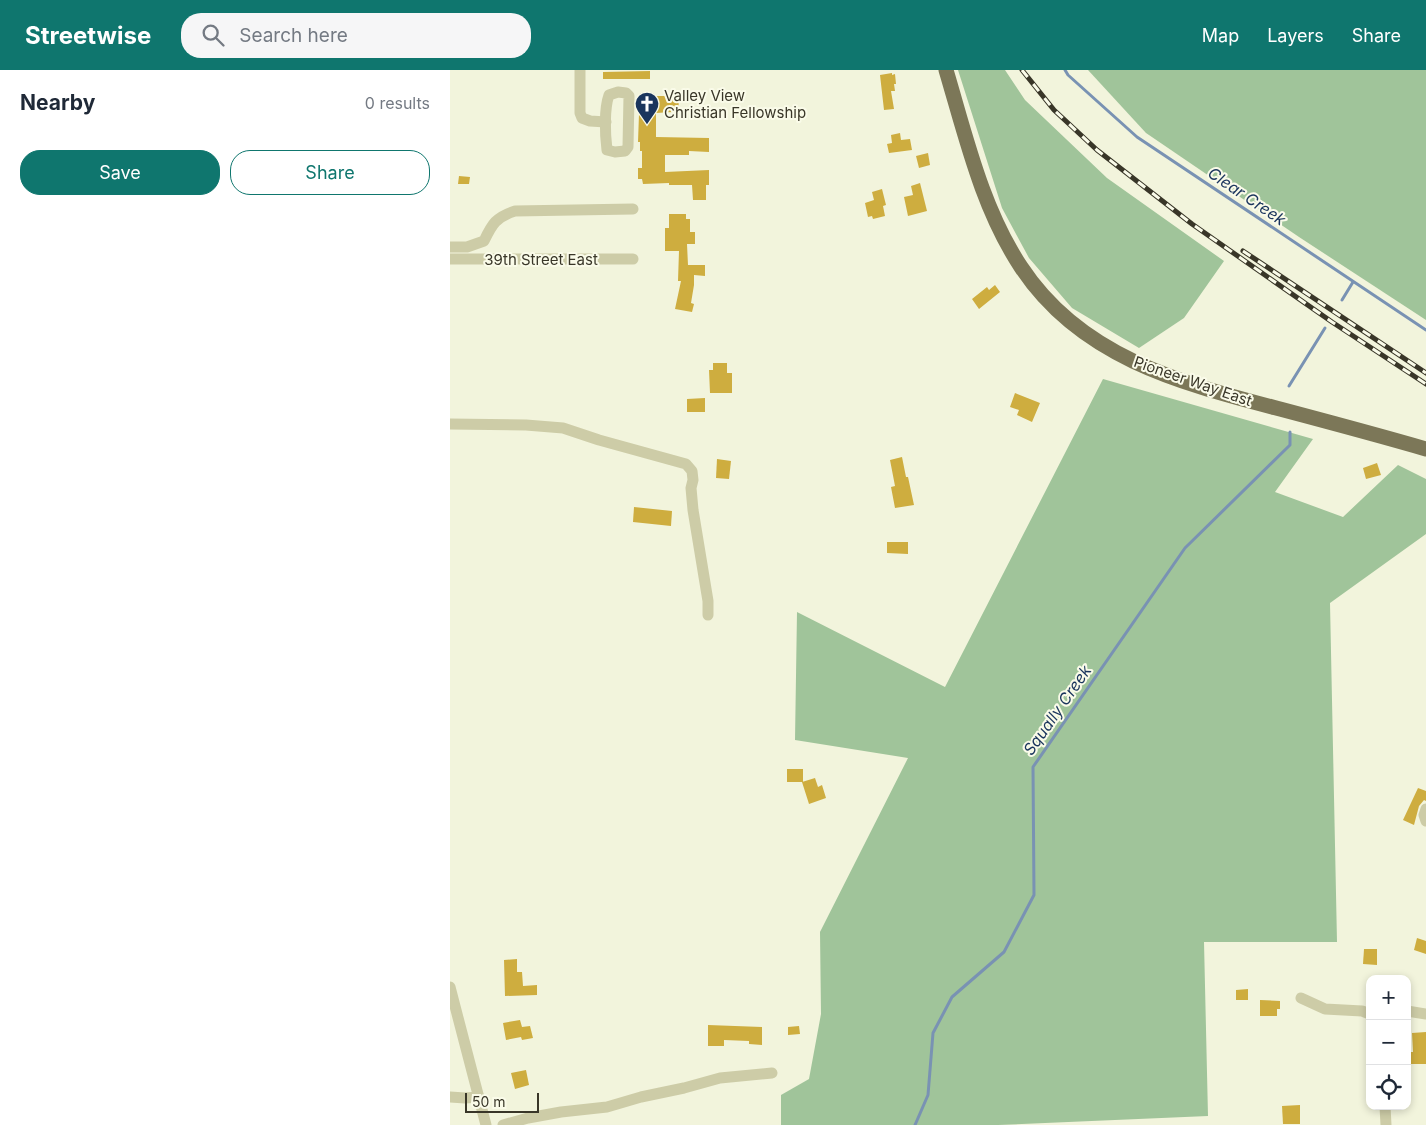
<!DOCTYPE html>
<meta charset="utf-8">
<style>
:root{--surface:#fff;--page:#f6f6f7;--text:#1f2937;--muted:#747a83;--line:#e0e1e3;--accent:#0f766e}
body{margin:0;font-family:Inter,sans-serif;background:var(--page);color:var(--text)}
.controls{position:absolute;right:15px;bottom:15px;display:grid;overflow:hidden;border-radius:10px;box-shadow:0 2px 8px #0003}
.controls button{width:45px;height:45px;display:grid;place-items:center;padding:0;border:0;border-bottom:1px solid var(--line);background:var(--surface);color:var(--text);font:25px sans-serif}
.scale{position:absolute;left:15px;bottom:12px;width:74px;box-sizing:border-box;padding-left:5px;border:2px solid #393628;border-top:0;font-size:14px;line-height:18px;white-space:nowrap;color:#393628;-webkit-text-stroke:4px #fafbe9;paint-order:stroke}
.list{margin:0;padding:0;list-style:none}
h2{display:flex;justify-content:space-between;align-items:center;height:65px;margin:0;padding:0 20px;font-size:21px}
h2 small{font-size:16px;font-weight:400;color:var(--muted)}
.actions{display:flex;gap:10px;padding:15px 20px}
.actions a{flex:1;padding:11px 0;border:1px solid var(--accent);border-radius:20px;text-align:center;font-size:18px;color:var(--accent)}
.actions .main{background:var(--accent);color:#fff}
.icon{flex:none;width:28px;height:28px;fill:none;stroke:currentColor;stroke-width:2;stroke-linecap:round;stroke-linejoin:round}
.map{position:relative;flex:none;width:976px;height:1055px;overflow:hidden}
header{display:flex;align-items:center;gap:30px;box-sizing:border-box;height:70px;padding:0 25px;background:var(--accent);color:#fff}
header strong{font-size:24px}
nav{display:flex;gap:28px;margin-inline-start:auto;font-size:18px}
.search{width:350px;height:45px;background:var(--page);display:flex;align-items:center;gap:12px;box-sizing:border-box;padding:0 18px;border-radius:20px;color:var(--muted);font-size:19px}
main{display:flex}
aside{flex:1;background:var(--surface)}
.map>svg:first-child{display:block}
.green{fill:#a0c49a}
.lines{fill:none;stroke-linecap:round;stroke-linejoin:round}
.stream{stroke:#7992b3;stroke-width:3}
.building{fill:#cead3f}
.minor{stroke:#cdcca7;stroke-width:11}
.major{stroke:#7c7758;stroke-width:15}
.rail-casing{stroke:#393628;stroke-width:5}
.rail{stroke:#fafbe9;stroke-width:3;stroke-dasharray:9;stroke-linecap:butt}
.labels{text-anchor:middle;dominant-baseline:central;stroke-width:4;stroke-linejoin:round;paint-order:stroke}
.poi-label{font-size:15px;fill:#393628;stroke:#fafbe9;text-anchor:start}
.street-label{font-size:15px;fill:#393628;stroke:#fafbe9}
.water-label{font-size:16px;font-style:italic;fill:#1a355d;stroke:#fafbe9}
</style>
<header>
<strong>Streetwise</strong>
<div class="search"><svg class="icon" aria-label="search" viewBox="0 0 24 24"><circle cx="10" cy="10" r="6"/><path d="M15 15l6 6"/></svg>Search here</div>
<nav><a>Map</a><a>Layers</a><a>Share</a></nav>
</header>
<main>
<aside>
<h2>Nearby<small>0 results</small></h2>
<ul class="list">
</ul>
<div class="actions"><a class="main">Save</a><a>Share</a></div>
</aside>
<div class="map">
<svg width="976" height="1055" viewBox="0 0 976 1055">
<rect width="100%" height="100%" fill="#f2f4dc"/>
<g class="green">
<polygon points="508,0 555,0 575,30 657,108 774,191 734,248 689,278 622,238 579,188 552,138"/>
<polygon points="638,0 976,0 976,250 849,167 696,63"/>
<polygon points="653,309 863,369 825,422 893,447 948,395 976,409 976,464 880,533 887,872 754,872 758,1046 548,1055 331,1055 331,1025 359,1009 371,944 370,862 458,688 345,670 347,542 495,617"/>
</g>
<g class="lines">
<g class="stream">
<polyline points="615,0 618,5 687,67 976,260"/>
<polyline points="892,230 903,212"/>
<polyline points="839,316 875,258"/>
<polyline points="465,1055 478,1025 483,963 502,927 554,882 584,825 583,697 735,478 840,375 840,362"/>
</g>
</g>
<g class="building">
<polygon points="200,1 200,9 153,9 153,2"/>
<polygon points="442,3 442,5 445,4 446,14 444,14 445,21 441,21 444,39 434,40 430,5"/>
<polygon points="198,26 228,26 229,39 223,39 223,42 206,43 206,67 259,68 259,82 239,81 239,85 215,85 215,102 259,100 259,115 256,115 256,130 243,130 242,115 219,115 219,113 193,114 192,109 188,109 188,98 192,98 192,81 190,81 190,72 188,72 189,44 198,44"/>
<polygon points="450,63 451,70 460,69 462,80 439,83 437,74 442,73 441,65"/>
<polygon points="478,83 480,95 469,98 466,86"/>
<polygon points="9,106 20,107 19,114 8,114"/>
<polygon points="470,113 477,141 458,146 454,127 463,125 461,116"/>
<polygon points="432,119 436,135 433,136 435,146 423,149 422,146 418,147 415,133 424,130 422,122"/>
<polygon points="219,144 236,144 236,149 240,149 240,162 245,162 245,174 237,174 238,195 255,195 255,206 244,205 244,215 241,233 244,234 242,242 225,239 231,211 228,211 229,181 215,181 215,158 219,158"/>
<polygon points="545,215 550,222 529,239 522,229 537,217 539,220"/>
<polygon points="263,293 277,293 277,303 282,303 282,323 260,323 259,300 263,300"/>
<polygon points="565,323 590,333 582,352 567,345 569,340 560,337"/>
<polygon points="255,328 255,342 237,342 237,329"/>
<polygon points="452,387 456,407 458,407 464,435 445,438 441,417 445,416 440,390"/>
<polygon points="267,389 281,391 279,409 266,408"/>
<polygon points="927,393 931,405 916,409 913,398"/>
<polygon points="184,437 222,441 221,456 183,452"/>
<polygon points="437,472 458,472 458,484 437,483"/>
<rect x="337" y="699" width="16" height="13"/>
<polygon points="365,708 368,717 372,715 376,728 359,734 352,712"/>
<polygon points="968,718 976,721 976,731 974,730 969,736 964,755 953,750"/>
<polygon points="967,868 976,871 976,884 964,880"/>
<polygon points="914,879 927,879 927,895 913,894"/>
<polygon points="67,889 67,902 72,902 73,916 87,915 87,925 55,926 54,890"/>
<polygon points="798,919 798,930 786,930 786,920"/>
<polygon points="810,930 830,931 830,939 827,939 827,946 810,946"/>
<polygon points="70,950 72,957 80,956 83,968 72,970 71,967 56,970 53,953"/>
<polygon points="258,955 312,957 312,975 299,974 299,971 274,970 274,976 258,976"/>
<polygon points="349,956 350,964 338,965 338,957"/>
<polygon points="976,962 976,994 957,994 957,982 963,982 962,963"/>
<polygon points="76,1000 79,1015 65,1019 61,1003"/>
<polygon points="850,1035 850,1054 833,1054 832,1036"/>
</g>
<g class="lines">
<g class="minor">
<polyline points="130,0 130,43 132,48 140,51 156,52"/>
<path d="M 168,22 L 176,23 L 179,26 L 178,77 L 175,81 L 165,82 L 157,80 C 155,64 154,39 159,25 Z"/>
<path d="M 0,177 L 17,177 L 34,171 C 42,154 46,147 65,141 L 183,139"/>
<polyline points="0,189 183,189"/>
<polyline points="0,354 76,355 113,358 149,370 236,394 242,401 243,410 241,418 243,440 258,531 258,545"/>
<polyline points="976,739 974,745 976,751"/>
<polyline points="0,917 36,1055"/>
<polyline points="851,928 875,939 912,941 920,944"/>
<polyline points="957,941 976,944"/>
<polyline points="0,1027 15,1028 29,1027"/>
<polyline points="935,1036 936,1055"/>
<polyline points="53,1055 78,1048 111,1042 157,1037 191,1027 234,1018 270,1008 322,1003"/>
</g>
<path class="major" d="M 496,0 C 516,67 532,138 571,197 C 631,288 731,313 830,339 C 879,352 928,365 976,379"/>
<defs>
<g id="rail">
<polyline points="572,0 604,40 647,80 742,154 882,252 976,314"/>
<polyline points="793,181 976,303"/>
</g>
</defs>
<use href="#rail" class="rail-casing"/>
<use href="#rail" class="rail"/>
</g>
<defs>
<symbol id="church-pin" viewBox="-11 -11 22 30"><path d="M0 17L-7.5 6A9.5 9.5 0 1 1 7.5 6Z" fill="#1a355d" stroke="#fafbe9"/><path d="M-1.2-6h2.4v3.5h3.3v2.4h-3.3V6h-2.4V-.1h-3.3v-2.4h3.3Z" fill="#fff"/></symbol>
</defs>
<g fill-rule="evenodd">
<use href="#church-pin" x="183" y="20" width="28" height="38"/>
</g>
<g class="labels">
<g class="poi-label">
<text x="214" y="25">Valley View<tspan x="214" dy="17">Christian Fellowship</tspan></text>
</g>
<g class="street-label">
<text x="91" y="189">39th Street East</text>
<text transform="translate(743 311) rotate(19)">Pioneer Way East</text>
</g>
<g class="water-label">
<text transform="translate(797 126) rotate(34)">Clear Creek</text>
<text transform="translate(607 640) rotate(-55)">Squally Creek</text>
</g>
</g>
</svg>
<div class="controls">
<button>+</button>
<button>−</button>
<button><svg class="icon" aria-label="locate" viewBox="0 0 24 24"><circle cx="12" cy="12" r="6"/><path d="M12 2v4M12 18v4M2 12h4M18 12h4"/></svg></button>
</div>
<div class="scale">50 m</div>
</div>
</main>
